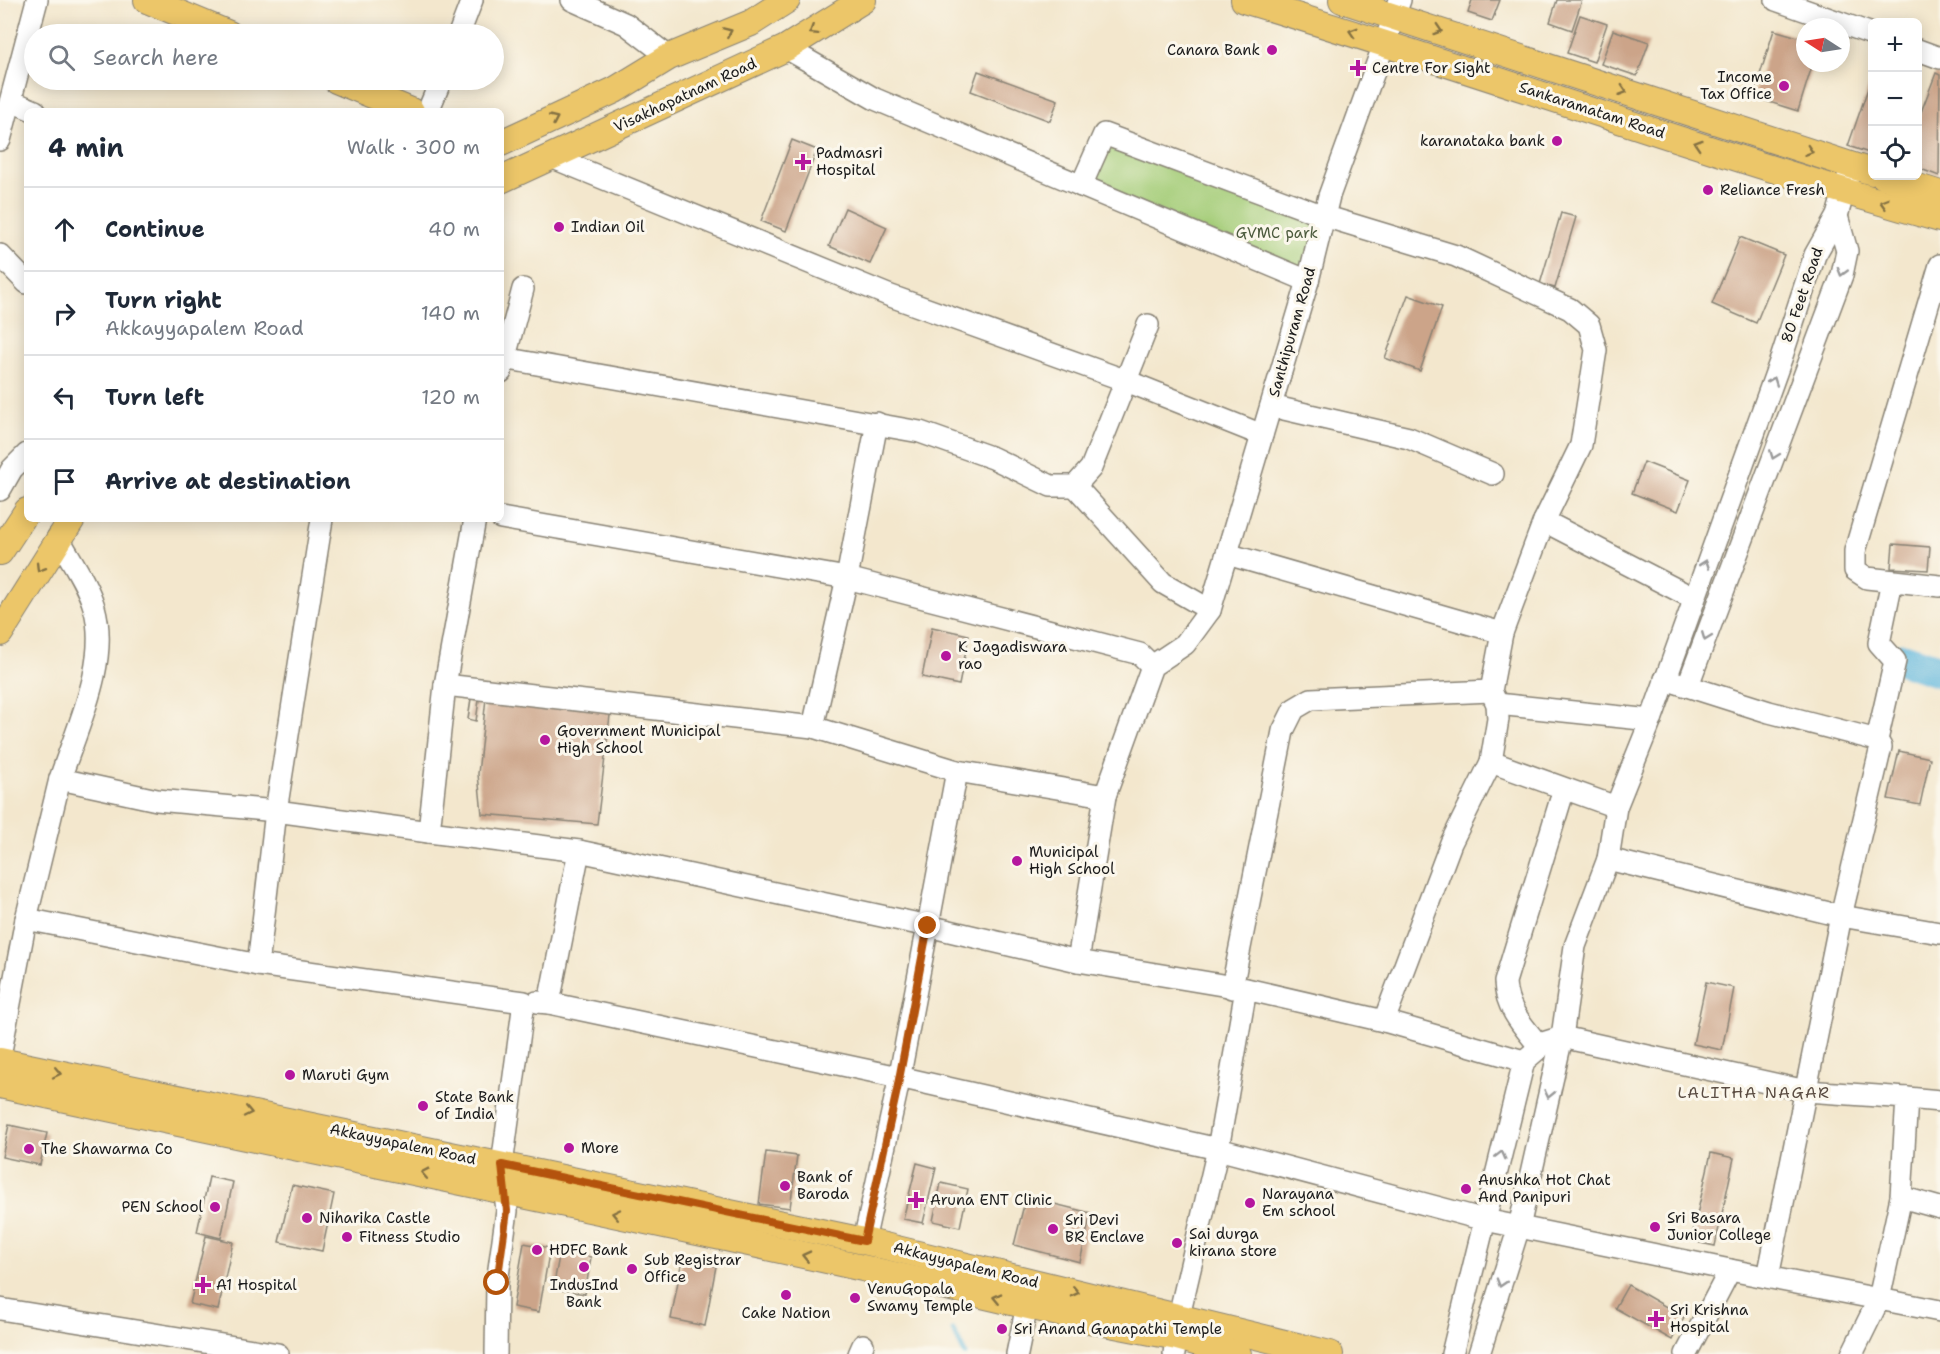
<!DOCTYPE html>
<meta charset="utf-8">
<style>
:root{--surface:#fff;--page:#f2f2f3;--text:#1f2937;--muted:#747a83;--line:#e0e1e3}
body{margin:0;font-family:"Shantell Sans",sans-serif;background:var(--page);color:var(--text)}
.controls{position:absolute;right:18px;top:18px;display:grid;overflow:hidden;border-radius:9px;box-shadow:0 3px 15px #0003}
.controls button{width:54px;height:54px;display:grid;place-items:center;padding:0;border:0;border-bottom:2px solid var(--line);background:var(--surface);color:var(--text);font:30px sans-serif}
.compass{position:absolute;left:1796px;top:18px;width:54px;height:54px;border-radius:50%;background:var(--surface);box-shadow:0 3px 15px #0003;rotate:282deg}
.stop{position:absolute;width:18px;height:18px;margin:-14px;border:4px solid #b45309;border-radius:50%;background:#fff}
.stop.end{background:#b45309;border-color:#fff;box-shadow:0 2px 6px #0008}
.list{margin:0;padding:0;list-style:none}
h2{display:flex;justify-content:space-between;align-items:center;height:78px;margin:0;padding:0 24px;font-size:26px}
h2 small{font-size:20px;font-weight:400;color:var(--muted)}
.list li{display:grid;grid-template-columns:39px 1fr auto;gap:18px;align-items:center;box-sizing:border-box;height:84px;padding:0 24px;border-top:2px solid var(--line)}
.list b{display:block;font-size:22px;white-space:nowrap}
.list p{margin:0;font-size:20px;white-space:nowrap;color:var(--muted)}
.list em{font-size:20px;font-style:normal;color:var(--muted)}
.icon{flex:none;width:33px;height:33px;fill:none;stroke:currentColor;stroke-width:2;stroke-linecap:round;stroke-linejoin:round}
.map{position:relative;flex:none;width:1940px;height:1354px;overflow:hidden}
.search{position:absolute;background:var(--surface);box-shadow:0 3px 15px #0003;left:24px;top:24px;width:480px;height:66px;display:flex;align-items:center;gap:15px;box-sizing:border-box;padding:0 21px;border-radius:33px;color:var(--muted);font-size:22px}
.panel{position:absolute;background:var(--surface);box-shadow:0 3px 15px #0003;left:24px;top:108px;width:480px;height:414px;border-radius:9px}
.map>svg:first-child{display:block}
.green{fill:#a5cd79;stroke:#60744a;stroke-width:1.5}
.lines{fill:none;stroke-linecap:round;stroke-linejoin:round}
.stream{stroke:#60b7dd;stroke-width:5}
.river{stroke:#60b7dd;stroke-width:33}
.building{fill:#cca489}
.minor-casing{stroke:#888274;stroke-width:24}
.major-casing{stroke:#888274;stroke-width:28}
.minor{stroke:#fff;stroke-width:21}
.major{stroke:#ecc669;stroke-width:26}
.oneway{stroke:#847142}
.oneway2{stroke:#999}
.route{stroke:#b45309;stroke-width:8}
.poi-dot{fill:#b5179e;stroke:#fbf7ec;stroke-width:2}
.labels{text-anchor:middle;dominant-baseline:central;stroke-width:6;stroke-linejoin:round;paint-order:stroke}
.poi-label{font-size:15px;fill:#1c1c1c;stroke:#fbf7ec;text-anchor:start}
.street-label{font-size:15px;fill:#1c1c1c;stroke:#fbf7ec}
.park-label{font-size:15px;fill:#4c5a3d;stroke:#fbf7ec}
.neighbourhood-label{font-size:16px;letter-spacing:1.5px;fill:#5a4c42;stroke:#fbf7ec}
</style>
<div class="map">
<svg width="1940" height="1354" viewBox="0 0 1940 1354">
<rect width="100%" height="100%" fill="#fbf7ec"/>
<filter id="ink" filterUnits="userSpaceOnUse"><feTurbulence type="fractalNoise" baseFrequency=".0167" numOctaves="2"/><feDisplacementMap in="SourceGraphic" scale="12" xChannelSelector="R" yChannelSelector="G"/><feConvolveMatrix kernelMatrix="1 2 1 2 8 2 1 2 1" color-interpolation-filters="sRGB"/></filter>
<filter id="wash" filterUnits="userSpaceOnUse"><feTurbulence type="fractalNoise" baseFrequency=".008" numOctaves="4" result="noise"/><feDisplacementMap in="SourceGraphic" scale="24" xChannelSelector="R" yChannelSelector="G"/><feGaussianBlur stdDeviation="1.35" result="paint"/><feColorMatrix in="noise" values="0 0 0 0 0 0 0 0 0 0 0 0 0 0 0 0 0 1.4 0 .05"/><feComposite in="paint" operator="in"/></filter>
<g filter="url(#wash)">
<rect width="100%" height="100%" fill="#f3e7cd"/>
<polygon class="green" points="1104,134 1324,216 1308,281 1081,186"/>
<g class="lines">
<polyline class="stream" points="953,1330 965,1354"/>
<polyline class="river" points="1903,659 1940,671"/>
</g>
<g id="blocks">
<g class="building">
<polygon points="1472,0 1500,0 1492,21 1468,13"/>
<polygon points="1557,0 1582,0 1572,30 1550,22"/>
<polygon points="1580,15 1607,24 1594,62 1567,53"/>
<polygon points="1613,30 1649,42 1637,76 1601,64"/>
<polygon points="1774,30 1805,39 1805,63 1813,63 1798,111 1753,97"/>
<polygon points="978,71 1058,100 1050,121 971,91"/>
<polygon points="1936,73 1940,75 1939,176 1918,168 1918,120"/>
<polygon points="1872,77 1872,154 1848,146"/>
<polygon points="792,140 817,150 786,231 761,221"/>
<polygon points="845,208 887,227 870,264 829,246"/>
<polygon points="1561,213 1576,217 1555,288 1540,284"/>
<polygon points="1740,237 1784,255 1756,323 1712,304"/>
<polygon points="1408,295 1442,307 1420,371 1385,358"/>
<polygon points="1644,462 1690,480 1678,511 1632,493"/>
<polygon points="1893,544 1930,547 1928,570 1891,568"/>
<polygon points="932,627 969,635 959,685 922,677"/>
<polygon points="486,698 611,707 597,824 482,814 478,774"/>
<polygon points="471,699 479,700 476,721 468,719"/>
<polygon points="1899,751 1930,758 1920,805 1888,799"/>
<polygon points="1706,982 1734,988 1722,1050 1693,1044"/>
<polygon points="9,1125 47,1133 40,1165 2,1157"/>
<polygon points="766,1152 797,1156 790,1208 759,1204"/>
<polygon points="1711,1153 1734,1158 1715,1246 1691,1241"/>
<polygon points="917,1163 936,1168 923,1223 903,1219"/>
<polygon points="209,1177 233,1182 221,1238 197,1232"/>
<polygon points="941,1183 968,1189 960,1227 933,1221"/>
<polygon points="292,1185 334,1194 322,1251 279,1242"/>
<polygon points="1026,1197 1091,1213 1080,1262 1014,1245"/>
<polygon points="206,1236 233,1242 218,1310 190,1304"/>
<polygon points="524,1243 550,1248 539,1312 513,1307"/>
<polygon points="560,1251 591,1257 585,1294 553,1289"/>
<polygon points="682,1260 716,1266 705,1326 671,1319"/>
<polygon points="1628,1285 1684,1317 1672,1340 1615,1308"/>
</g>
</g>
</g>
<g filter="url(#ink)">
<use href="#blocks" fill-opacity="0" stroke="#888274" stroke-width="1.5"/>
<g class="lines">
<defs>
<g id="minor">
<polyline points="572,0 626,24 669,57"/>
<polyline points="1776,0 1872,34"/>
<polyline points="459,34 472,0"/>
<polyline points="786,48 875,99 1308,281"/>
<polyline points="1918,50 1940,58"/>
<polyline points="11,101 35,111"/>
<polyline points="428,111 441,80"/>
<polyline points="0,140 37,0"/>
<polyline points="551,157 888,295 1124,380 1262,435"/>
<polyline points="1081,186 1104,134 1324,216 1456,256 1570,309 1589,325 1596,350 1581,445 1544,521 1502,633"/>
<polyline points="0,255 27,283"/>
<polyline points="1940,265 1855,551 1855,570 1867,578 1940,586"/>
<polyline points="503,358 920,432 993,458 1051,486 1075,486 1091,468 1148,325"/>
<polyline points="501,372 523,289"/>
<polyline points="1271,406 1409,438 1493,474"/>
<polyline points="877,423 847,578 813,727 957,771 928,926 1078,961"/>
<polyline points="1075,486 1163,583 1210,610"/>
<polyline points="0,490 12,469 27,454"/>
<polyline points="501,518 847,578 1140,654 1152,666"/>
<polyline points="322,519 276,811 258,965 524,1002 502,1165 507,1211 497,1283 496,1354"/>
<polyline points="475,519 445,685 429,832 579,851"/>
<polyline points="1544,521 1693,598"/>
<path d="M 58,537 C 70,559 87,583 94,607 C 110,662 77,727 60,779"/>
<polyline points="1227,554 1502,633 1491,691 1497,704 1498,719 1491,762 1451,843 1384,1021 1524,1061"/>
<polyline points="1665,679 1769,712 1877,740 1881,747 1841,916 1940,933"/>
<polyline points="445,685 813,727"/>
<polyline points="1688,685 1842,275 1847,251 1837,216"/>
<polyline points="1497,704 1651,720"/>
<polyline points="1877,740 1895,661 1879,643 1892,581"/>
<polyline points="1491,762 1616,807 1608,859"/>
<polyline points="957,771 1105,796"/>
<polyline points="1616,807 1651,720 1781,359 1815,255 1837,216 1848,177"/>
<polyline points="26,919 60,779 157,800 276,811 429,832"/>
<polyline points="1232,988 1283,731 1294,709 1311,699 1491,691"/>
<polyline points="1246,989 1218,1149 1485,1220 1730,1270"/>
<polyline points="537,1002 549,1003 579,851 928,926 897,1090 864,1241"/>
<polyline points="549,1003 899,1077 1218,1149 1179,1316 1174,1354"/>
<polyline points="1384,1021 1246,989 1078,961 1105,796 1152,666 1185,644 1210,610 1308,281 1329,196 1400,0"/>
<path d="M 1540,1047 C 1524,1027 1506,1009 1505,982 L 1564,789"/>
<polyline points="0,1056 26,919 258,965"/>
<polyline points="1907,1098 1940,1101"/>
<polyline points="1901,1197 1940,1208"/>
<polyline points="0,1309 278,1354"/>
<polyline points="859,1354 863,1345"/>
<polyline points="1017,1354 1027,1305"/>
<polyline points="1452,1354 1524,1061 1546,1042 1562,1037 1806,1091 1907,1098 1901,1197 1879,1299 1730,1270 1686,1354"/>
<polyline points="1479,1354 1519,1227 1562,1037 1575,946 1608,859 1841,916 1768,1277"/>
<polyline points="1852,1354 1879,1299 1940,1311"/>
</g>
<g id="major">
<polyline points="147,0 229,34"/>
<path d="M 1244,0 C 1477,70 1706,153 1940,219"/>
<polyline points="1342,0 1872,172"/>
<polyline points="336,80 411,111"/>
<polyline points="501,143 615,90 669,57 751,23 787,0"/>
<polyline points="1884,176 1940,194"/>
<polyline points="501,180 786,48 863,0"/>
<polyline points="0,552 27,511"/>
<polyline points="0,633 72,519"/>
<polyline points="0,1061 864,1241 1330,1354"/>
<path d="M 0,1085 C 361,1163 724,1233 1084,1319 L 1177,1337 L 1238,1354"/>
</g>
</defs>
<use href="#minor" class="minor-casing"/>
<use href="#major" class="major-casing"/>
<use href="#minor" class="minor"/>
<use href="#major" class="major"/>
</g>
<defs><path id="oneway-chevron" d="M-2-3.5L2.5 0L-2 3.5" fill="none" stroke-width="1.6" stroke-linecap="round" stroke-linejoin="round" transform="scale(1.5)"/></defs>
<g class="oneway">
<use href="#oneway-chevron" transform="translate(1438 30) rotate(18)"/>
<use href="#oneway-chevron" transform="translate(813 31) rotate(148)"/>
<use href="#oneway-chevron" transform="translate(728 32) rotate(-23)"/>
<use href="#oneway-chevron" transform="translate(1353 32) rotate(-163)"/>
<use href="#oneway-chevron" transform="translate(1623 91) rotate(18)"/>
<use href="#oneway-chevron" transform="translate(554 119) rotate(-25)"/>
<use href="#oneway-chevron" transform="translate(1698 144) rotate(-162)"/>
<use href="#oneway-chevron" transform="translate(1809 151) rotate(18)"/>
<use href="#oneway-chevron" transform="translate(1884 203) rotate(-164)"/>
<use href="#oneway-chevron" transform="translate(40 568) rotate(121)"/>
<use href="#oneway-chevron" transform="translate(57 1073) rotate(12)"/>
<use href="#oneway-chevron" transform="translate(248 1112) rotate(12)"/>
<use href="#oneway-chevron" transform="translate(425 1173) rotate(-169)"/>
<use href="#oneway-chevron" transform="translate(616 1214) rotate(-168)"/>
<use href="#oneway-chevron" transform="translate(806 1256) rotate(-167)"/>
<use href="#oneway-chevron" transform="translate(1075 1292) rotate(13)"/>
<use href="#oneway-chevron" transform="translate(997 1298) rotate(-167)"/>
</g>
<g class="oneway2">
<use href="#oneway-chevron" transform="translate(1842 272) rotate(106)"/>
<use href="#oneway-chevron" transform="translate(1773 381) rotate(-70)"/>
<use href="#oneway-chevron" transform="translate(1774 455) rotate(111)"/>
<use href="#oneway-chevron" transform="translate(1705 564) rotate(-71)"/>
<use href="#oneway-chevron" transform="translate(1706 637) rotate(111)"/>
<use href="#oneway-chevron" transform="translate(1549 1094) rotate(103)"/>
<use href="#oneway-chevron" transform="translate(1501 1155) rotate(-76)"/>
<use href="#oneway-chevron" transform="translate(1501 1283) rotate(107)"/>
</g>
</g>
<g class="lines" filter="url(#ink)">
<polyline class="route" points="497,1283 507,1211 502,1165 864,1241 897,1090 928,926"/>
</g>
<g class="poi-dot">
<circle cx="1272" cy="50" r="6"/>
<path d="M1355 59h6v6h6v6h-6v6h-6v-6h-6v-6h6z"/>
<circle cx="1784" cy="86" r="6"/>
<circle cx="1557" cy="141" r="6"/>
<path d="M800 153h6v6h6v6h-6v6h-6v-6h-6v-6h6z"/>
<circle cx="1708" cy="190" r="6"/>
<circle cx="559" cy="227" r="6"/>
<circle cx="946" cy="656" r="6"/>
<circle cx="545" cy="740" r="6"/>
<circle cx="1017" cy="861" r="6"/>
<circle cx="290" cy="1075" r="6"/>
<circle cx="423" cy="1106" r="6"/>
<circle cx="569" cy="1148" r="6"/>
<circle cx="29" cy="1149" r="6"/>
<circle cx="785" cy="1186" r="6"/>
<circle cx="1466" cy="1189" r="6"/>
<path d="M913 1191h6v6h6v6h-6v6h-6v-6h-6v-6h6z"/>
<circle cx="1250" cy="1203" r="6"/>
<circle cx="215" cy="1207" r="6"/>
<circle cx="307" cy="1218" r="6"/>
<circle cx="1655" cy="1227" r="6"/>
<circle cx="1053" cy="1229" r="6"/>
<circle cx="347" cy="1237" r="6"/>
<circle cx="1177" cy="1243" r="6"/>
<circle cx="537" cy="1250" r="6"/>
<circle cx="584" cy="1267" r="6"/>
<circle cx="632" cy="1269" r="6"/>
<path d="M200 1276h6v6h6v6h-6v6h-6v-6h-6v-6h6z"/>
<circle cx="786" cy="1295" r="6"/>
<circle cx="855" cy="1298" r="6"/>
<path d="M1653 1310h6v6h6v6h-6v6h-6v-6h-6v-6h6z"/>
<circle cx="1002" cy="1329" r="6"/>
</g>
<g class="labels">
<g class="poi-label">
<text x="1260" y="50" text-anchor="end">Canara Bank</text>
<text x="1372" y="68">Centre For Sight</text>
<text x="1772" y="77" text-anchor="end">Income<tspan x="1772" dy="17">Tax Office</tspan></text>
<text x="1545" y="141" text-anchor="end">karanataka bank</text>
<text x="816" y="153">Padmasri<tspan x="816" dy="17">Hospital</tspan></text>
<text x="1720" y="190">Reliance Fresh</text>
<text x="571" y="227">Indian Oil</text>
<text x="958" y="647">K Jagadiswara<tspan x="958" dy="17">rao</tspan></text>
<text x="557" y="731">Government Municipal<tspan x="557" dy="17">High School</tspan></text>
<text x="1029" y="852">Municipal<tspan x="1029" dy="17">High School</tspan></text>
<text x="302" y="1075">Maruti Gym</text>
<text x="435" y="1097">State Bank<tspan x="435" dy="17">of India</tspan></text>
<text x="581" y="1148">More</text>
<text x="41" y="1149">The Shawarma Co</text>
<text x="797" y="1177">Bank of<tspan x="797" dy="17">Baroda</tspan></text>
<text x="1478" y="1180">Anushka Hot Chat<tspan x="1478" dy="17">And Panipuri</tspan></text>
<text x="1262" y="1194">Narayana<tspan x="1262" dy="17">Em school</tspan></text>
<text x="930" y="1200">Aruna ENT Clinic</text>
<text x="203" y="1207" text-anchor="end">PEN School</text>
<text x="319" y="1218">Niharika Castle</text>
<text x="1667" y="1218">Sri Basara<tspan x="1667" dy="17">Junior College</tspan></text>
<text x="1065" y="1220">Sri Devi<tspan x="1065" dy="17">BR Enclave</tspan></text>
<text x="1189" y="1234">Sai durga<tspan x="1189" dy="17">kirana store</tspan></text>
<text x="359" y="1237">Fitness Studio</text>
<text x="549" y="1250">HDFC Bank</text>
<text x="644" y="1260">Sub Registrar<tspan x="644" dy="17">Office</tspan></text>
<text x="216" y="1285">A1 Hospital</text>
<text x="584" y="1285" text-anchor="middle">IndusInd<tspan x="584" dy="17">Bank</tspan></text>
<text x="867" y="1289">VenuGopala<tspan x="867" dy="17">Swamy Temple</tspan></text>
<text x="1670" y="1310">Sri Krishna<tspan x="1670" dy="17">Hospital</tspan></text>
<text x="786" y="1313" text-anchor="middle">Cake Nation</text>
<text x="1014" y="1329">Sri Anand Ganapathi Temple</text>
</g>
<g class="street-label">
<text transform="translate(685 95) rotate(-25)">Visakhapatnam Road</text>
<text transform="translate(1592 110) rotate(18)">Sankaramatam Road</text>
<text transform="translate(1802 295) rotate(-71)">80 Feet Road</text>
<text transform="translate(1292 332) rotate(-74)">Santhipuram Road</text>
<text transform="translate(403 1144) rotate(12)">Akkayyapalem Road</text>
<text transform="translate(966 1265) rotate(14)">Akkayyapalem Road</text>
</g>
<g class="park-label">
<text x="1277" y="233">GVMC park</text>
</g>
<g class="neighbourhood-label">
<text x="1754" y="1092">LALITHA NAGAR</text>
</g>
</g>
</svg>
<div class="controls">
<button>+</button>
<button>−</button>
<button><svg class="icon" aria-label="locate" viewBox="0 0 24 24"><circle cx="12" cy="12" r="6"/><path d="M12 2v4M12 18v4M2 12h4M18 12h4"/></svg></button>
</div>
<svg class="compass" viewBox="-18 -18 36 36"><path d="M0-13l5 13h-10z" fill="#e53935"/><path d="M0 13l5-13h-10z" fill="#747a83"/></svg>
<div class="stop" style="left:497px;top:1283px"></div>
<div class="stop end" style="left:928px;top:926px"></div>
<div class="search"><svg class="icon" aria-label="search" viewBox="0 0 24 24"><circle cx="10" cy="10" r="6"/><path d="M15 15l6 6"/></svg>Search here</div>
<section class="panel">
<h2>4 min<small>Walk · 300 m</small></h2>
<ul class="list">
<li><svg class="icon" aria-label="ahead" viewBox="0 0 24 24"><path d="M12 20V5M6 11l6-6 6 6"/></svg><div><b>Continue</b></div><em>40 m</em></li>
<li><svg class="icon" aria-label="right" viewBox="0 0 24 24"><path d="M7 20v-9h11M14 6l5 5-5 5"/></svg><div><b>Turn right</b><p>Akkayyapalem Road</p></div><em>140 m</em></li>
<li><svg class="icon" aria-label="left" viewBox="0 0 24 24"><path d="M17 20v-9H6M10 6l-5 5 5 5"/></svg><div><b>Turn left</b></div><em>120 m</em></li>
<li><svg class="icon" aria-label="arrive" viewBox="0 0 24 24"><path d="M6 21V4h12l-3 4 3 4H6"/></svg><div><b>Arrive at destination</b></div></li>
</ul>
</section>
</div>
